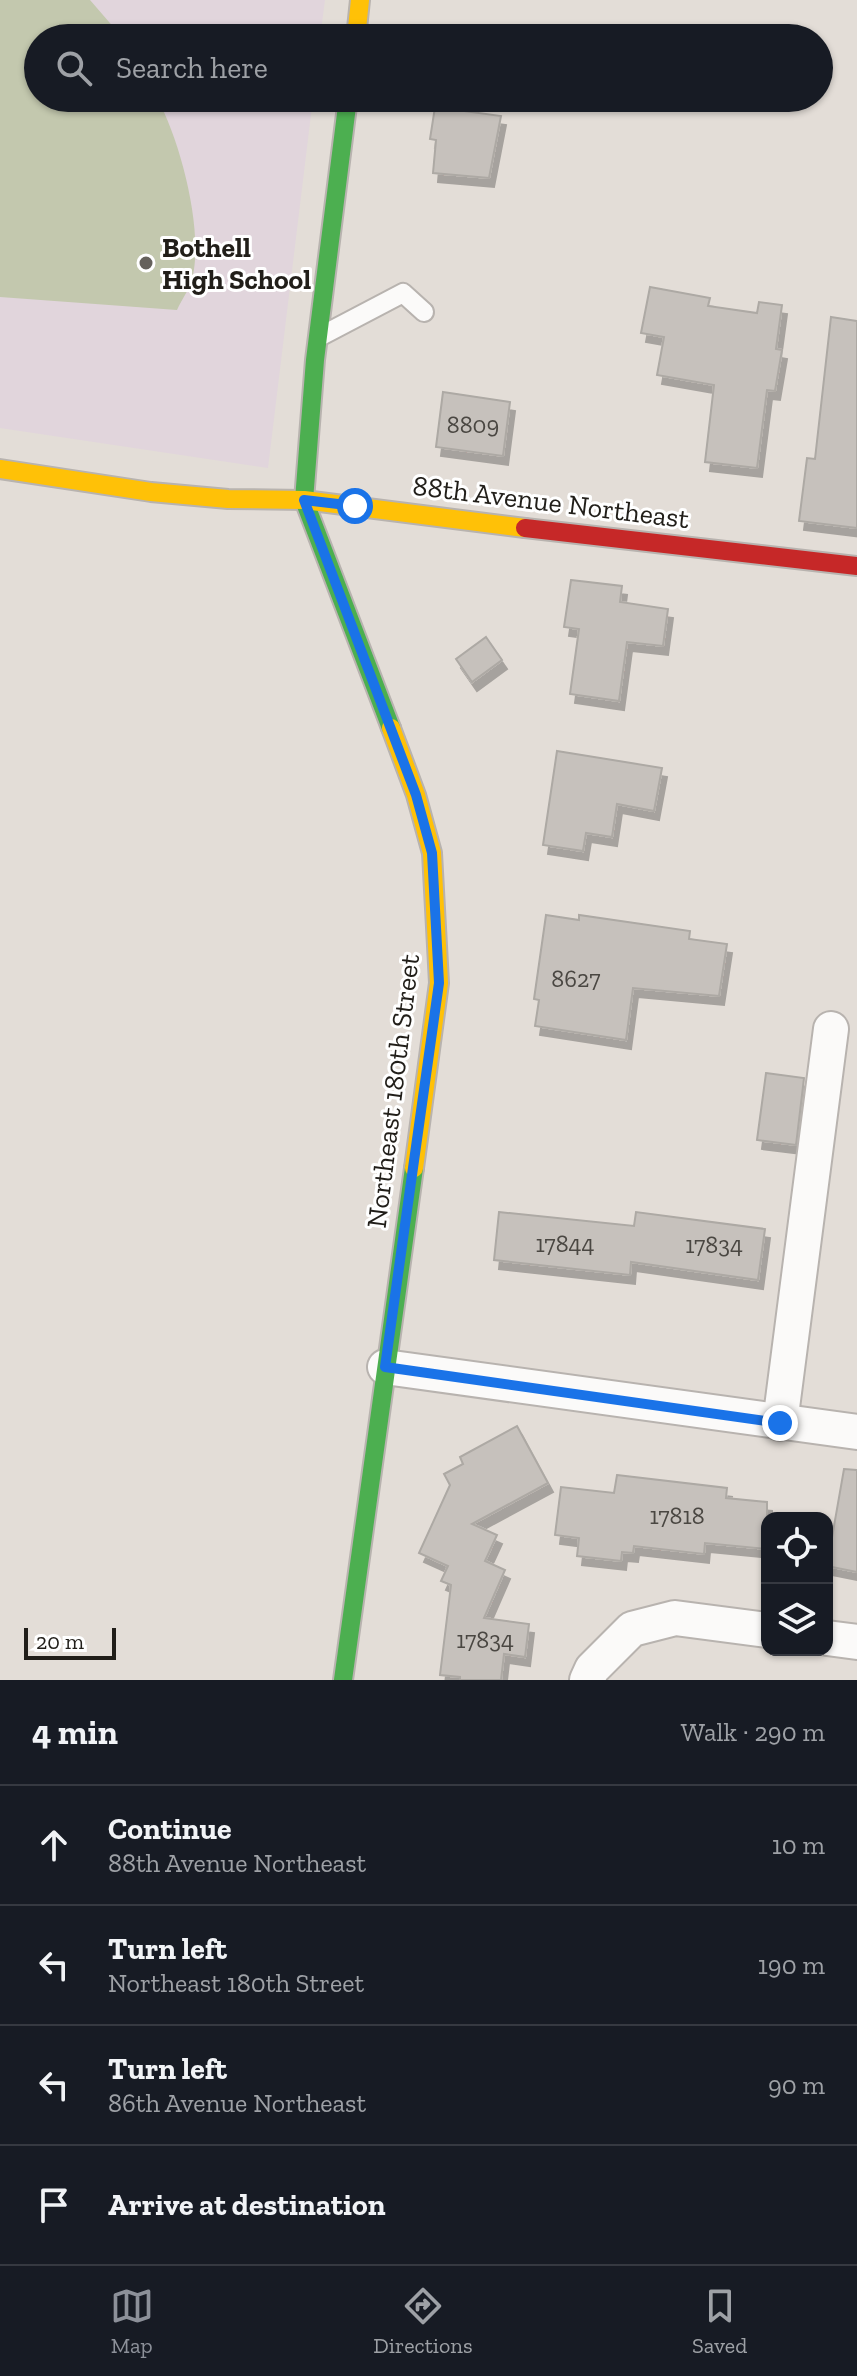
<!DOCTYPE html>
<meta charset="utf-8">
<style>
:root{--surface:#171b24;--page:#20242c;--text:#f1f3f6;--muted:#9ea1a6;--line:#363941;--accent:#8c9099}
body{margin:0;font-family:"Zilla Slab",serif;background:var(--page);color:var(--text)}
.controls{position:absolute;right:24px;bottom:24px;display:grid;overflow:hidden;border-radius:16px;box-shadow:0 2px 6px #0004}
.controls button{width:72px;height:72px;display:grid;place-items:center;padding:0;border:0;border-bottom:2px solid var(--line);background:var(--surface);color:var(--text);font:40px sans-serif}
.scale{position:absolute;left:24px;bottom:20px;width:92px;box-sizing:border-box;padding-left:8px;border:4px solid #211e19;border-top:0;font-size:22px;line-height:28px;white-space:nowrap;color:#211e19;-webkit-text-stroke:6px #fff;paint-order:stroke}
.stop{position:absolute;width:24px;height:24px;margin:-18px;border:6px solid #1a73e8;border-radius:50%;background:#fff}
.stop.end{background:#1a73e8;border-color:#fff;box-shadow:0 2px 8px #0008}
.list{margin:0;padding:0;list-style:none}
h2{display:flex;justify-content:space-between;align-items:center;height:104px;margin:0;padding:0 32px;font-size:34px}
h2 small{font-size:26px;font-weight:400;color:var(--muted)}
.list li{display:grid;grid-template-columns:52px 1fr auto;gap:24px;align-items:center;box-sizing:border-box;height:120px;padding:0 32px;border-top:2px solid var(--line)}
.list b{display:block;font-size:30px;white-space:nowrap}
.list p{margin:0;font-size:26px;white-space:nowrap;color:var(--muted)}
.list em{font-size:26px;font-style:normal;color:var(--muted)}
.icon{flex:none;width:44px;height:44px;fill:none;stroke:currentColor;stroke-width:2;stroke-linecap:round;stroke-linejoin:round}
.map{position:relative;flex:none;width:857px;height:1680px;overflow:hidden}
.search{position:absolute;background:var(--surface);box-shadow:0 2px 6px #0004;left:24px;right:24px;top:24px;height:88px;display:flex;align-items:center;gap:20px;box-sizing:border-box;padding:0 28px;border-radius:44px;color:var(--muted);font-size:30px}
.sheet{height:584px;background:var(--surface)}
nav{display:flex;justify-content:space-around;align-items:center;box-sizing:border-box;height:112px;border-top:2px solid var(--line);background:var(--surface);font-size:22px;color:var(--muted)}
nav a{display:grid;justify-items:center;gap:4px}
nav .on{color:var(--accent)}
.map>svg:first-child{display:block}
.education{fill:#e1d5dc}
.green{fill:#c3c8ae}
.building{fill:#c6c1bc;stroke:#ada9a4;stroke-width:2;filter:url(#shadow)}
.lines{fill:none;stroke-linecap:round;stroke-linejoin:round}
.lane-casing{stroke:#b8b3af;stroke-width:22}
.street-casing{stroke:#b8b3af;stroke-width:38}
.fast-casing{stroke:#b8b3af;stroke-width:22}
.slow-casing{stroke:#b8b3af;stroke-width:22}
.jam-casing{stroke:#b8b3af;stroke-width:22}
.lane{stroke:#fbfaf9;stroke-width:18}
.street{stroke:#fbfaf9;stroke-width:34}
.fast{stroke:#4caf50;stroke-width:18}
.slow{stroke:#ffc107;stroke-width:18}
.jam{stroke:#c62828;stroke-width:18}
.route{stroke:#1a73e8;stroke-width:10}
.poi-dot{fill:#65615c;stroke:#fff;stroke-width:3}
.labels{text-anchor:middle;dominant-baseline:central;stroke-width:6;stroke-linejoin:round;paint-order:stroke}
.number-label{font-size:24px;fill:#4a4742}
.poi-label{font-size:28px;font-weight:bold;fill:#211e19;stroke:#fff;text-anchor:start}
.street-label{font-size:28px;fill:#211e19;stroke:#fff}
</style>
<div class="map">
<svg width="857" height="1680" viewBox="0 0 857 1680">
<defs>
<filter id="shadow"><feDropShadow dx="5" dy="9" stdDeviation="0" flood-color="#0004"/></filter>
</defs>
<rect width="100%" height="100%" fill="#e3ddd7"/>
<polygon class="education" points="0,0 325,0 320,38 38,38 38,98 313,98 268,468 0,428"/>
<path class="green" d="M 0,0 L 90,0 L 122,37 L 38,38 L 38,98 L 157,98 C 180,140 203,227 193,275 C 191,287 182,299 177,310 L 0,297 Z"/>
<g class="building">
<polygon points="435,107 501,116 489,178 433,173 436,140 430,139"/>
<polygon points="650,287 710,298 708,306 757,313 759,302 782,305 776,349 782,350 775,391 767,390 757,468 705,462 714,385 657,375 664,337 641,333"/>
<polygon points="831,317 857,321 857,528 799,521 807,458 815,459"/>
<polygon points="443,392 510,402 503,456 436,447"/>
<polygon points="571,580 622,586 620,602 668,609 663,646 627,642 619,701 570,694 579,629 564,627"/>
<polygon points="486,637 502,660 472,682 456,659"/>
<polygon points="557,751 662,768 654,811 617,804 612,837 586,833 583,851 543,845"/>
<polygon points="546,915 579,920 579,915 690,931 689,939 727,944 719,996 633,988 626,1040 535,1026 539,1000 534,999"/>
<polygon points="766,1073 804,1078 796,1145 757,1140"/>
<polygon points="499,1212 634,1226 636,1212 765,1229 758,1280 631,1262 630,1275 494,1260"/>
<polygon points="517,1426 548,1483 472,1524 497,1535 485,1561 505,1570 484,1618 529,1624 525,1657 504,1654 501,1680 460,1680 460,1677 440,1675 451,1585 441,1581 448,1566 419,1553 450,1485 444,1474 463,1464 460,1457"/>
<polygon points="844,1469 857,1470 857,1572 827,1566"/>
<polygon points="617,1475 727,1488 726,1498 767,1502 767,1549 705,1543 704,1554 634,1546 633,1553 622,1552 621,1561 577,1556 579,1538 555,1535 561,1487 614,1493"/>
</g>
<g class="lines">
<defs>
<polyline id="lane" points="321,336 403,293 424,312"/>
<g id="street">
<polyline points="385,1367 857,1432"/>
<polyline points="780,1423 831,1029"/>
<polyline points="827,1638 857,1642"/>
<polyline points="587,1680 592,1669 632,1629 675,1618 767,1630"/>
</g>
<g id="fast">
<polyline points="348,98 315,360 304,500 391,728"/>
<polyline points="343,1680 414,1168"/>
</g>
<g id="slow">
<polyline points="356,38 360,0"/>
<polyline points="0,469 151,492 228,499 304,500 525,528"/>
<polyline points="391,728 416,795 432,853 439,983 414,1168"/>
</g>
<polyline id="jam" points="525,528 857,566"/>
</defs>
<use href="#lane" class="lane-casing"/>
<use href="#street" class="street-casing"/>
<use href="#fast" class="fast-casing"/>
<use href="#slow" class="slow-casing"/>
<use href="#jam" class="jam-casing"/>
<use href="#lane" class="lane"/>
<use href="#street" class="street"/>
<use href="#fast" class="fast"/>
<use href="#slow" class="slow"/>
<use href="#jam" class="jam"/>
</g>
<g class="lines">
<polyline class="route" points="355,506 304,500 416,795 432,853 439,983 385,1367 780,1423"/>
</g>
<circle class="poi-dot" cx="146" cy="263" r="8"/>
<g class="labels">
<g class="number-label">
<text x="473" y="424">8809</text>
<text x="576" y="978">8627</text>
<text x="565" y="1243">17844</text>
<text x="714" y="1244">17834</text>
<text x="677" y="1515">17818</text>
<text x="485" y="1639">17834</text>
</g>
<g class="poi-label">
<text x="162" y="247">Bothell<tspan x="162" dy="32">High School</tspan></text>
</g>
<g class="street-label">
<text transform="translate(551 502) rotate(7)">88th Avenue Northeast</text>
<text transform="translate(393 1091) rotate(-83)">Northeast 180th Street</text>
</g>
</g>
</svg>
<div class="controls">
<button><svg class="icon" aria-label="locate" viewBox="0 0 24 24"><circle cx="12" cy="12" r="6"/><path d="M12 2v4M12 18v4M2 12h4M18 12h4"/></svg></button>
<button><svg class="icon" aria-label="layers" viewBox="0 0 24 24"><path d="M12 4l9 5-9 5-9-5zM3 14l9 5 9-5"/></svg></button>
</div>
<div class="scale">20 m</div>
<div class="stop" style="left:355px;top:506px"></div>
<div class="stop end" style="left:780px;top:1423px"></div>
<div class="search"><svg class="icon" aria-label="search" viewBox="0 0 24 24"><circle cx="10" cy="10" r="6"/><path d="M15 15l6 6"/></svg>Search here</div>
</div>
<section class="sheet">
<h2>4 min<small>Walk · 290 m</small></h2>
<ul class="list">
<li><svg class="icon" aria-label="ahead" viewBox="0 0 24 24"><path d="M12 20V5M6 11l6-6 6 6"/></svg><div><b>Continue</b><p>88th Avenue Northeast</p></div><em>10 m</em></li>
<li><svg class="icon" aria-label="left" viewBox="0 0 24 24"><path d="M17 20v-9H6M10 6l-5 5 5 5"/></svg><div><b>Turn left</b><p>Northeast 180th Street</p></div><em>190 m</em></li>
<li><svg class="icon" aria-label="left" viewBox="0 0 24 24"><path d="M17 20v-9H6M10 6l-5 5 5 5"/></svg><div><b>Turn left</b><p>86th Avenue Northeast</p></div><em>90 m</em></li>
<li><svg class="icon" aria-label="arrive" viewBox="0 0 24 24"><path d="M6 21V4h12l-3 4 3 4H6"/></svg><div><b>Arrive at destination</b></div></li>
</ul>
</section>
<nav>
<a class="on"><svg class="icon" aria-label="map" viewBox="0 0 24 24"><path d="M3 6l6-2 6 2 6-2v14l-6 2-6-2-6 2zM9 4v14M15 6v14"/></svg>Map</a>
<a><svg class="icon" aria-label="directions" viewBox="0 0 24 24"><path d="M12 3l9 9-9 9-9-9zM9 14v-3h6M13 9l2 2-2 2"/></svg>Directions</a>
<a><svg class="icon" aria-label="saved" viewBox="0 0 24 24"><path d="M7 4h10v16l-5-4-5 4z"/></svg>Saved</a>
</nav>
